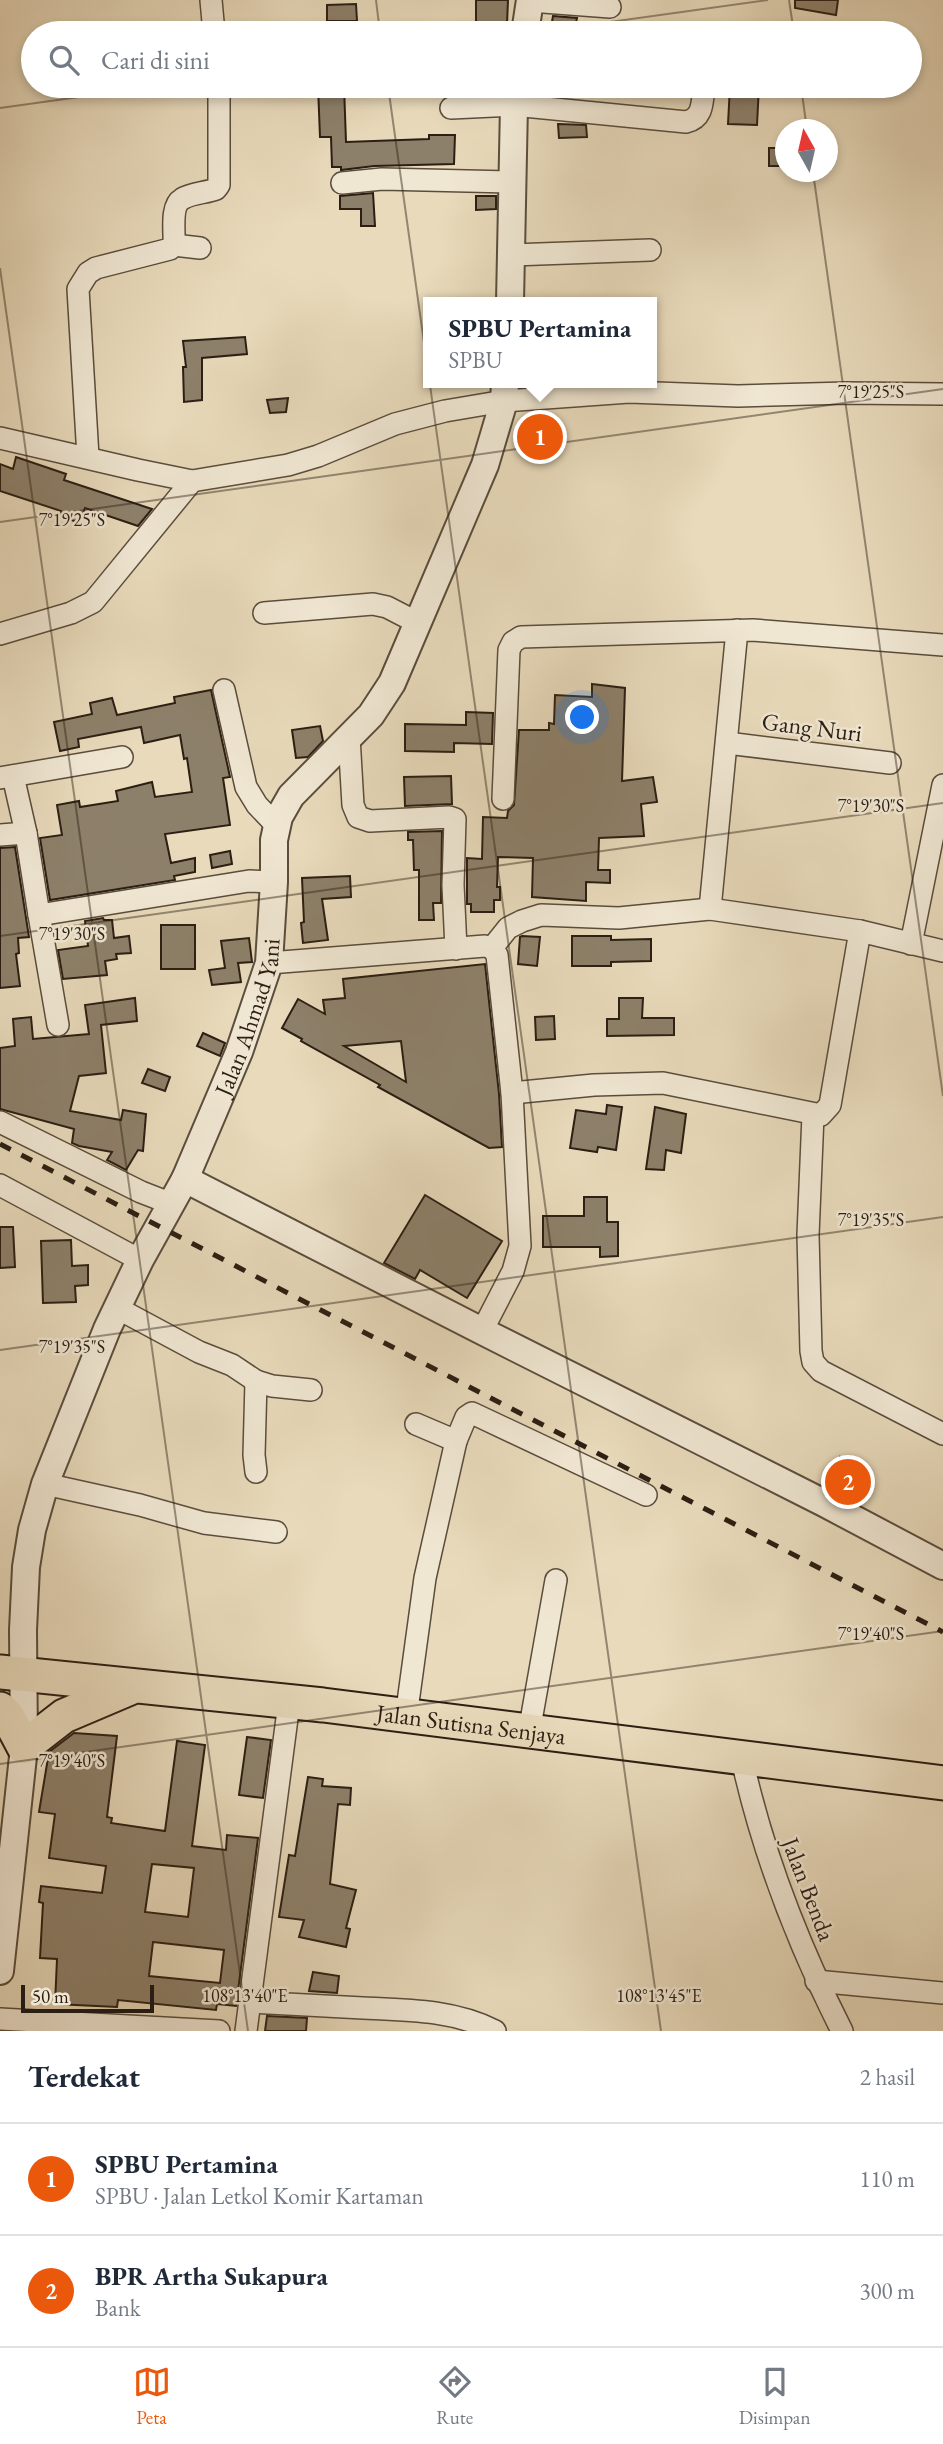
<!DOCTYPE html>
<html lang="id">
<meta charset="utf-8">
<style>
:root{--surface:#fff;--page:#f2f2f3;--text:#1f2937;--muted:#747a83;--line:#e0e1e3;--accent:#ea580c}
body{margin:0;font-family:"EB Garamond",serif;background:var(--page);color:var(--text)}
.compass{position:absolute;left:775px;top:119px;width:63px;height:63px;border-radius:50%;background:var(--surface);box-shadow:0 4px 10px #0003;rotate:352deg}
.scale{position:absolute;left:21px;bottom:18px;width:133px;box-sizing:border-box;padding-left:7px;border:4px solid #2b1e13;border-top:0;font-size:19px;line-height:24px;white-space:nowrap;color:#2b1e13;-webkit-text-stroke:5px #f0e7d3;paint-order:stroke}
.you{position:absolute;left:583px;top:718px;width:24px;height:24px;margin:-18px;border:5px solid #fff;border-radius:50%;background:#1a73e8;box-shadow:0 0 0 10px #1a73e833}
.badge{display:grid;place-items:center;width:46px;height:46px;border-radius:50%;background:var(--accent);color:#fff;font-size:23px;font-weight:700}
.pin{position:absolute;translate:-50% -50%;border:4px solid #fff;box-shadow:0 2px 7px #0006}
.popup{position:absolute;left:423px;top:297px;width:234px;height:91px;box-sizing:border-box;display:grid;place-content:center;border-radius:0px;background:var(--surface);filter:drop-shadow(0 2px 5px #0005);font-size:23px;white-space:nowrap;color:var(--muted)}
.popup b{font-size:26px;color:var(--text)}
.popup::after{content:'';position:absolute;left:50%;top:100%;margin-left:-14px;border:14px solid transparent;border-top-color:var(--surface)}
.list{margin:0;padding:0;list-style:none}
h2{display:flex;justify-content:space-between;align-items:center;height:91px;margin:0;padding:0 28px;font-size:30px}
h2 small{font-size:23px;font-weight:400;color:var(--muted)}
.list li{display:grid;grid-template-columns:46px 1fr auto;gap:21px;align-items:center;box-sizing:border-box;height:112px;padding:0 28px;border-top:2px solid var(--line)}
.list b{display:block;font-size:26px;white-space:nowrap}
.list p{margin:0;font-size:23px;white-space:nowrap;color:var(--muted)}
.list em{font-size:23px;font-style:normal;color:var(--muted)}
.icon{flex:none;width:38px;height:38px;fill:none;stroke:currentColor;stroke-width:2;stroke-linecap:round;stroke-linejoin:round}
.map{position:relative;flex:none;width:943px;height:2031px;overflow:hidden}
.search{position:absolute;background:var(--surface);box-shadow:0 4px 10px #0003;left:21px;right:21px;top:21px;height:77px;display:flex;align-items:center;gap:18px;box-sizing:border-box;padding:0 24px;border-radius:38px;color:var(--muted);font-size:26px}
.sheet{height:315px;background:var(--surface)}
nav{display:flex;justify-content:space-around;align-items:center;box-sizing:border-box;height:98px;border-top:2px solid var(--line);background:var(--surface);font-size:19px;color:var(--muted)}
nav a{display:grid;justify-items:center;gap:4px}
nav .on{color:var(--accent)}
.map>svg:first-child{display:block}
.building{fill:#8d806a;stroke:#2b1e13;stroke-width:2;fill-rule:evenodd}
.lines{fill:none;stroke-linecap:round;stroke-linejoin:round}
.minor-casing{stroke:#5a4d3d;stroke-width:24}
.tertiary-casing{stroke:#5a4d3d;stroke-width:30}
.primary-casing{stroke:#2b1e13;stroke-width:37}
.minor{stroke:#f0e7d3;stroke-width:21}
.tertiary{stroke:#f0e7d3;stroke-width:26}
.primary{stroke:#e8dabb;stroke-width:33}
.rail{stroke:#2b1e13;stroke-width:5;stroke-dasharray:12 12;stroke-linecap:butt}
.ticks{fill:none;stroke:#2b1e13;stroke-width:2;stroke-opacity:0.45}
.labels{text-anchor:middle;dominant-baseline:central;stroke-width:5;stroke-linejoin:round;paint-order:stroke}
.street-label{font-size:24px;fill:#2b1e13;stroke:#f0e7d3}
.ticks-label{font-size:18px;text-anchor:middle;fill:#2b1e13;stroke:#f0e7d3;stroke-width:5;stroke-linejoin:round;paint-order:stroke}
</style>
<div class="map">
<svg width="943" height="2031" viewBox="0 0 943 2031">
<rect width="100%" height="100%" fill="#e8dabb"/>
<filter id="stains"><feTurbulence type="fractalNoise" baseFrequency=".00286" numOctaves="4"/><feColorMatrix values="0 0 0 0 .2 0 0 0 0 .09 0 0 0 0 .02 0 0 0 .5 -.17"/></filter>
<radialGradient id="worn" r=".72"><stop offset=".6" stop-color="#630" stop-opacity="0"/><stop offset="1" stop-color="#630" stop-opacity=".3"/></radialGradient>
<g class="building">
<polygon points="476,0 508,0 507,24 476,23"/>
<polygon points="795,0 838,0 836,15 795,8"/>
<polygon points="356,4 357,21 327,21 327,5"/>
<polygon points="553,16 577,18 574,33 550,33"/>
<polygon points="318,86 344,86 346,142 429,139 429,135 455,135 454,164 374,166 341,170 341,167 332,167 331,137 320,137"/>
<polygon points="730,86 759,86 757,125 728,124"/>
<polygon points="558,124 586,125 587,137 559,138"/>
<rect x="769" y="148" width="17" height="18"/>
<polygon points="373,193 375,226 361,226 361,209 340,209 340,196"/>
<polygon points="476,196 496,196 496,209 476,210"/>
<polygon points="245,337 247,354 202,358 202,400 184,402 183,367 186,367 183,341"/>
<polygon points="288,398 286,412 270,413 267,400"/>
<polygon points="16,457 66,474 64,480 152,509 138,526 85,508 80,523 59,516 61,511 0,491 0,464 13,469"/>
<polygon points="592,684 625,688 622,781 653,777 657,802 641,804 644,836 599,838 598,870 610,870 610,883 586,882 586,901 532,897 533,858 498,857 497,887 500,887 500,900 494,900 494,912 471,912 471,904 467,904 467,858 482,859 483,817 507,818 508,811 514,805 519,730 549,730 549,723 554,724 555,695 592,697"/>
<polygon points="211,690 230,777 223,778 230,825 165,834 171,863 195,858 195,872 174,876 175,880 50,900 40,838 62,835 57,805 79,801 80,807 118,801 116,791 152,782 155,797 192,792 187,758 184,759 180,735 144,743 141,727 78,739 79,747 60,751 54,722 92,714 90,703 112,698 117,715 175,703 174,697"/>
<polygon points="466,712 493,713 492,744 454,743 454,752 405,751 405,724 466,725"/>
<polygon points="320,726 323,741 308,757 296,758 292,730"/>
<polygon points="451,776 452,804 405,806 404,777"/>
<polygon points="442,831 441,903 433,903 434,920 419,920 419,870 414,870 413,840 408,840 408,832"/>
<polygon points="15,847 29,937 18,938 19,953 16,954 20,986 0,988 0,848"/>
<polygon points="230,851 232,864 212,868 210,855"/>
<polygon points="350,876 351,897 322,899 328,940 303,943 301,923 304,922 302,878"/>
<polygon points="103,918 104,920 112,920 114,938 129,936 131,953 116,954 117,959 105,961 107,975 63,979 58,950 88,946 85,921"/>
<rect x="161" y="925" width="34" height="44"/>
<polygon points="522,936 540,937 537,966 518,964 520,937"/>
<polygon points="572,936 611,936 611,940 651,939 651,961 611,962 611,966 572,966"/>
<polygon points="249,938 252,962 238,963 241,982 212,985 209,970 225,968 221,941"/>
<path d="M 485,964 L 499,1094 L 502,1147 L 489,1148 L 378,1087 L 380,1085 L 301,1041 L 302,1039 L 282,1028 L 298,999 L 325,1014 L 323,1000 L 345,998 L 343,979 ZM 401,1041 L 406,1082 L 344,1046 Z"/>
<polygon points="135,998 137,1021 101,1025 106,1073 79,1076 70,1111 121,1120 123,1110 146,1114 143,1151 138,1150 126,1170 107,1160 112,1152 79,1146 72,1143 74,1129 0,1109 0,1048 15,1046 13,1019 31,1017 33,1039 89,1034 85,1005"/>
<polygon points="619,998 643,998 642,1018 674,1018 674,1035 607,1036 607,1019 619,1019"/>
<polygon points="554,1016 555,1039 536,1040 535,1017"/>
<polygon points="203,1033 225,1043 220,1056 197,1046"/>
<polygon points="148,1069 170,1077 165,1091 142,1083"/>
<polygon points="607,1105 622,1107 616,1150 598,1147 597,1152 570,1148 576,1110 606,1114"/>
<polygon points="655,1107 686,1114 681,1153 666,1150 664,1170 646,1169"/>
<polygon points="425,1195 502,1241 467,1298 420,1270 415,1279 384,1263"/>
<polygon points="584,1197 607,1197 607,1222 618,1222 618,1256 600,1257 600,1247 543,1247 543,1216 584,1216"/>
<polygon points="0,1227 13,1227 15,1267 0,1268"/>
<polygon points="71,1240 72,1266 88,1265 88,1285 75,1286 76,1302 43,1303 41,1241"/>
<polygon points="840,1457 870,1473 857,1503 829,1488"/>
<path d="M 74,1733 L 117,1736 L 107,1817 L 112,1818 L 111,1823 L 165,1831 L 177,1741 L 205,1745 L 192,1846 L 226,1850 L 227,1835 L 258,1838 L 236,2006 L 217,2004 L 216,2010 L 118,2000 L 117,2007 L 55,2004 L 57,1959 L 40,1958 L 43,1903 L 39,1902 L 41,1886 L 102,1893 L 106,1866 L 49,1858 L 55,1814 L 39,1812 L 49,1752 ZM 152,1864 L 194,1868 L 188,1917 L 145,1912 ZM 153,1942 L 224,1950 L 220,1983 L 149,1976 Z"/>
<polygon points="247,1737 271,1740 263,1798 239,1795"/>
<polygon points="308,1777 323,1779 322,1786 351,1788 350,1805 338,1804 330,1884 356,1890 346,1928 350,1929 346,1947 299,1937 304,1920 279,1917 289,1855 295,1856"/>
<polygon points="313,1972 339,1976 337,1993 309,1991"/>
<polygon points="267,2016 307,2018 306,2031 265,2031"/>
</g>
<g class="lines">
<defs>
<g id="minor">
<polyline points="211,0 214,33"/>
<polyline points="530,1 610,7"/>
<path d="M 451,108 L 514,105 L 686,122 C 704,118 702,101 704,86"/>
<polyline points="342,183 382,179 513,182"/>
<polyline points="174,245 200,248"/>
<polyline points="512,255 650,250"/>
<polyline points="0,438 138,470 192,481 288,465 318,456 395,424 445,411 504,401 629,392 738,396 847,393 943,394"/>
<path d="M 88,457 L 78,289 L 88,273 L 96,268 L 170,249 L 174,245 C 175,233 170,206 182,199 C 191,193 206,193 216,189 L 219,185 L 219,86"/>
<polyline points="264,613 373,604 387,607 416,622"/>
<polyline points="0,634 71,613 93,602 192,481"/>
<polyline points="224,690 246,787 257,805 276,825"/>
<polyline points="349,737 353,805 358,817 370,821 449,817 455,819 453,885 456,949"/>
<polyline points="727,743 890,763"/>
<polyline points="13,776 26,833 39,915 249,881 274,882"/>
<polyline points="0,778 122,757"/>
<polyline points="503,799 509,650 513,642 521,637 753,630 943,645"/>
<polyline points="0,835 26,833"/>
<polyline points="710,909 737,630"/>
<polyline points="39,915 58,1025"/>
<polyline points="911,944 943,785"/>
<polyline points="269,963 485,946 492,948 508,928 522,921 541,915 619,918 710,909 860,931 943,951"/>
<polyline points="512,1093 594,1085 663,1083 821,1115 830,1105 860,931"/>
<polyline points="813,1115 808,1235 811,1351 813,1362 821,1371 943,1434"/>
<polyline points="0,1122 141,1192 172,1204"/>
<polyline points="0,1185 140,1260"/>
<polyline points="117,1308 199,1352 232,1365 256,1381 272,1386 311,1390"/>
<polyline points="482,1331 513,1271 520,1246 512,1093 497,955 492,948"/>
<polyline points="456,1441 466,1417 472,1413 646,1495"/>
<polyline points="256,1472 254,1455 256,1381"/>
<polyline points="45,1484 140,1505 204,1523 276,1532"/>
<polyline points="406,1717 425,1578 456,1441 416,1424"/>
<polyline points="529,1732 556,1580"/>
<path d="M 742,1759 C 763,1855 798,1944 842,2031"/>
<polyline points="816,1981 943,1993"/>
<path d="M 249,2002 C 287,2004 325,2006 363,2008 C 408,2010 454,2010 495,2031"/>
<polyline points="0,2019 219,2031"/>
<polyline points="246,2031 289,1703"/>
</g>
<g id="tertiary">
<polyline points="525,33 530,0"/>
<polyline points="510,302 514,105 517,86"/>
<polyline points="185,1179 482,1331 824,1503 943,1566"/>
<path id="s1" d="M 0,1971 L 24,1747 L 23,1630 L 26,1567 L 32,1530 L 45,1484 L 107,1329 L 140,1260 L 185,1179 L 239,1052 L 269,963 L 274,882 L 274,840 L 279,817 L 291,796 L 371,715 L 392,683 L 485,465 L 504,401 L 505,383"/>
</g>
<g id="primary">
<path id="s2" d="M 0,1672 L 323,1705 L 943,1783"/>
<polyline points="0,1709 8,1717 24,1747 64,1716 130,1688"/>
</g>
</defs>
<use href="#minor" class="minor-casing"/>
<use href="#tertiary" class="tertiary-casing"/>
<use href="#primary" class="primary-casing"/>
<use href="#minor" class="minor"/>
<use href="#tertiary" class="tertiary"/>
<use href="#primary" class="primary"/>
<polyline class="rail" points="0,1144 943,1632"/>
</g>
<path class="ticks" d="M 376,0 L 380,33M 789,0 L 794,33M 531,33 L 768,0M 388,86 L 661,2031M 801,86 L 807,130M 0,108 L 158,86M 813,172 L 943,1096M 0,268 L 248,2031M 0,522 L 943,389M 0,936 L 943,803M 0,1350 L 943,1217M 0,1764 L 943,1631"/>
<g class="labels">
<g class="street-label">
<text transform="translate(812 727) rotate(7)">Gang Nuri</text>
<text stroke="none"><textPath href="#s1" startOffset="1001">Jalan Ahmad Yani</textPath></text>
<text stroke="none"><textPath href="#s2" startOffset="474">Jalan Sutisna Senjaya</textPath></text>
<text transform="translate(809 1889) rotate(69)">Jalan Benda</text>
</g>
</g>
<g class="ticks-label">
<text x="871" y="398">7°19'25"S</text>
<text x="72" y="526">7°19'25"S</text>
<text x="871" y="812">7°19'30"S</text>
<text x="72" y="940">7°19'30"S</text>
<text x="871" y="1226">7°19'35"S</text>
<text x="72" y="1353">7°19'35"S</text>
<text x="871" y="1640">7°19'40"S</text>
<text x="72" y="1767">7°19'40"S</text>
<text x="245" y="2002">108°13'40"E</text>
<text x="659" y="2002">108°13'45"E</text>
</g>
<rect width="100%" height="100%" filter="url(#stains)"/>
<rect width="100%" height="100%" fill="url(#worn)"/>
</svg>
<svg class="compass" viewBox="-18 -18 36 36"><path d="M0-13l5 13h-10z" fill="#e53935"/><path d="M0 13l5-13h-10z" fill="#747a83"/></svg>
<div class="scale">50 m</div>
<div class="you"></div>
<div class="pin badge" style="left:540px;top:437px">1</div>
<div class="popup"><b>SPBU Pertamina</b>SPBU</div>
<div class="pin badge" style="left:848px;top:1482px">2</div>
<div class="search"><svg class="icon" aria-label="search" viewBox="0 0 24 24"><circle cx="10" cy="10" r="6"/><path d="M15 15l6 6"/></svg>Cari di sini</div>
</div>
<section class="sheet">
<h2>Terdekat<small>2 hasil</small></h2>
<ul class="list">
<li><span class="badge">1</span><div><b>SPBU Pertamina</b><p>SPBU · Jalan Letkol Komir Kartaman</p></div><em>110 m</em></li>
<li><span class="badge">2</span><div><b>BPR Artha Sukapura</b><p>Bank</p></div><em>300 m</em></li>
</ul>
</section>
<nav>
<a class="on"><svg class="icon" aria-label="map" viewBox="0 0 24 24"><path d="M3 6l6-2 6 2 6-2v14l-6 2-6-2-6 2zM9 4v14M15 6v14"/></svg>Peta</a>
<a><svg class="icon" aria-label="directions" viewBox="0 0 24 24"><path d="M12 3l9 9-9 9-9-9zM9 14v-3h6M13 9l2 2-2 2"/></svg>Rute</a>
<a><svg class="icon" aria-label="saved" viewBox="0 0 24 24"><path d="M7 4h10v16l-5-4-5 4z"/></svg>Disimpan</a>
</nav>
